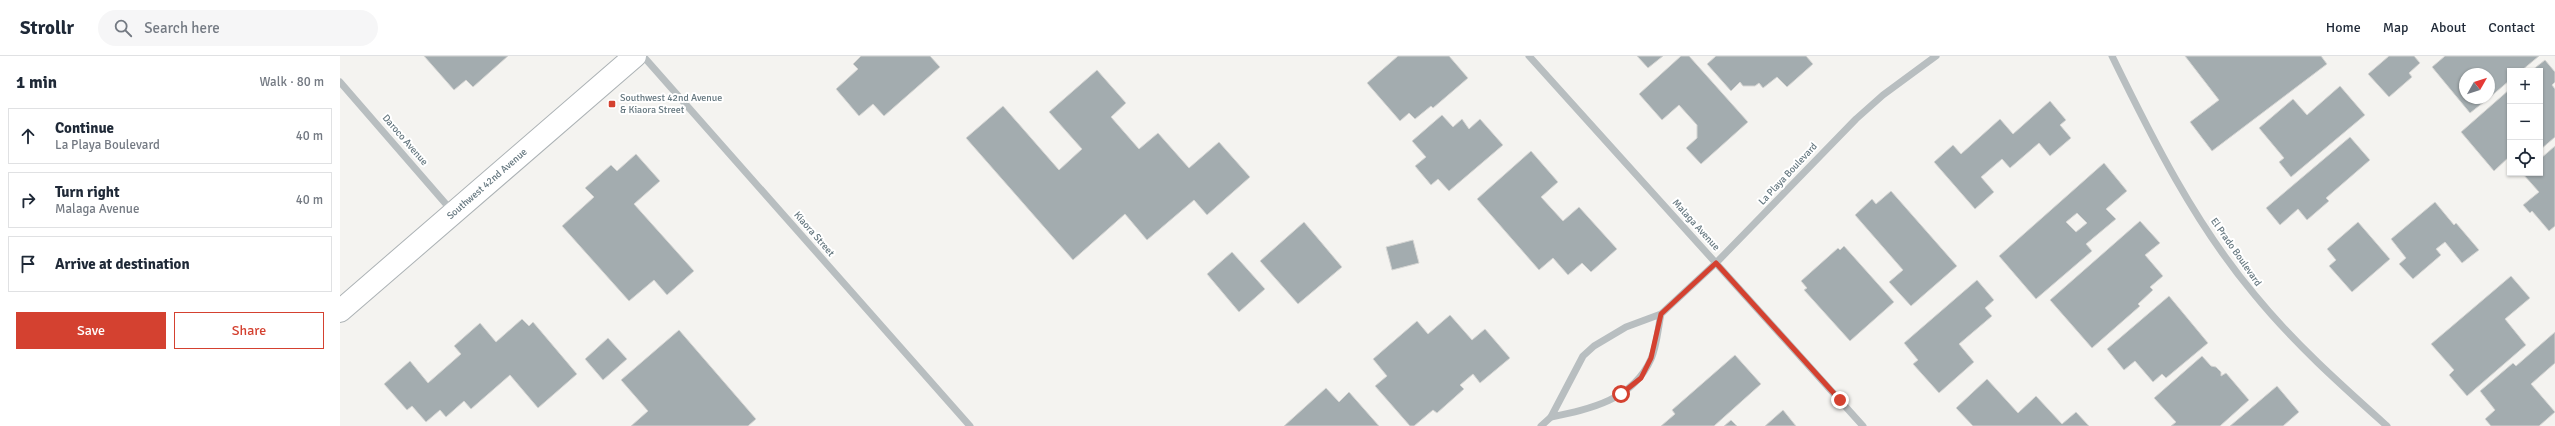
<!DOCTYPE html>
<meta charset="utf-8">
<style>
:root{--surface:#fff;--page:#f6f6f7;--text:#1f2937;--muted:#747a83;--line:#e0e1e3;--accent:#d44130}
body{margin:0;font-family:Signika,sans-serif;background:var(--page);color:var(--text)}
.controls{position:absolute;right:12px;top:12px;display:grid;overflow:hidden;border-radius:0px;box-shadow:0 1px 3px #0004}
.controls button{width:36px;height:36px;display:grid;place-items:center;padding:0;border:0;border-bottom:1px solid var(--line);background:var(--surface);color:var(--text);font:20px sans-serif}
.compass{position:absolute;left:2119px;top:12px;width:36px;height:36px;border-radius:50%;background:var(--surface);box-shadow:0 1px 3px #0004;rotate:51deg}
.stop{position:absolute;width:12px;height:12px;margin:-9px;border:3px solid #d44130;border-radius:50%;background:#fff}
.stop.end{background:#d44130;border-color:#fff;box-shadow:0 1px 4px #0008}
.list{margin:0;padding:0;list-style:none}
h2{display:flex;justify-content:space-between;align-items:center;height:52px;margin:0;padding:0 16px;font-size:17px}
h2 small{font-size:13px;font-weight:400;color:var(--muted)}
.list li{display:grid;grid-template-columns:26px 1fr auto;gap:12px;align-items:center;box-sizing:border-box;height:56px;margin:0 8px 8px;padding:0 8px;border:1px solid var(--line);border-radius:0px}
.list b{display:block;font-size:15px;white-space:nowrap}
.list p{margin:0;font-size:13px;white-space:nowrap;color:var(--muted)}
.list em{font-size:13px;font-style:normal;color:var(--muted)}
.actions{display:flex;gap:8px;padding:12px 16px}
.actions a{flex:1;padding:9px 0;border:1px solid var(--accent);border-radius:0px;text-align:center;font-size:14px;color:var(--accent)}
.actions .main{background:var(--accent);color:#fff}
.icon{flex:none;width:22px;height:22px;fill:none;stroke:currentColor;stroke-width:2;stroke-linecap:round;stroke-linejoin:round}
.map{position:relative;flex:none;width:2215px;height:370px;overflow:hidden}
header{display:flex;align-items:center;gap:24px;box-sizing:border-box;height:56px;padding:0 20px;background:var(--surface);border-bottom:1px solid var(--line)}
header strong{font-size:19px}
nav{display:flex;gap:22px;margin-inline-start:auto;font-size:14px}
.search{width:280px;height:36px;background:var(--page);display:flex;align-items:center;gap:10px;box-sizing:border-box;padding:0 14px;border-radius:22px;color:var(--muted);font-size:15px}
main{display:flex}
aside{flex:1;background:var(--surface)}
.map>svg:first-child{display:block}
.building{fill:#a3acaf;stroke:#d5d5d3;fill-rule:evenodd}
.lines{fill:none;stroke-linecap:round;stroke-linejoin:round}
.major-casing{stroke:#acb2b5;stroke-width:24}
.minor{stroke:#b8bec0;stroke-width:7}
.major{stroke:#fff;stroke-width:22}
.route{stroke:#d44130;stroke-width:5}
.poi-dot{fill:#d44130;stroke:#fff;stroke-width:1.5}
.labels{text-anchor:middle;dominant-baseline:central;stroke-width:4;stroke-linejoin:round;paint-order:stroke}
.poi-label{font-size:10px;fill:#65777f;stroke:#fff;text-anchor:start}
.street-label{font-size:10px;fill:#65777f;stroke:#fff}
</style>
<header>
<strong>Strollr</strong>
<div class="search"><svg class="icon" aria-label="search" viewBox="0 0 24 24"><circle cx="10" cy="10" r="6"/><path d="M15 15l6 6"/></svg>Search here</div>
<nav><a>Home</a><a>Map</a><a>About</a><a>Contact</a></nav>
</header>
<main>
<aside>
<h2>1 min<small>Walk · 80 m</small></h2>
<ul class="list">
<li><svg class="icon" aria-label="ahead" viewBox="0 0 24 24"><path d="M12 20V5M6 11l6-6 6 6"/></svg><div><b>Continue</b><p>La Playa Boulevard</p></div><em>40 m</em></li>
<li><svg class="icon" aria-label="right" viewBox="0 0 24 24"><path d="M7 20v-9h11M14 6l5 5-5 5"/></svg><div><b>Turn right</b><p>Malaga Avenue</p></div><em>40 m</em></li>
<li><svg class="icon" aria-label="arrive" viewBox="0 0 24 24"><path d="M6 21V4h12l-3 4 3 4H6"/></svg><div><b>Arrive at destination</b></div></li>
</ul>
<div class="actions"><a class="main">Save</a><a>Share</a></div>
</aside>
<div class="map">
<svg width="2215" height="370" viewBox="0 0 2215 370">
<rect width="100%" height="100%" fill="#f4f3f0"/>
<g class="building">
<polygon points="84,0 168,0 133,31 126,24 114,34"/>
<polygon points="521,0 590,0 600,11 544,60 533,48 519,60 496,33 518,13 513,8"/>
<polygon points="1058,0 1109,0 1128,22 1093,52 1091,50 1075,63 1069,57 1060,65 1027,27"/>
<polygon points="1297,0 1323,0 1308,12"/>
<polygon points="1341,0 1349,0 1408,66 1361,108 1346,92 1357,82 1357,69 1339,49 1322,64 1299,38"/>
<polygon points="1376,0 1466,0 1473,8 1447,31 1437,21 1423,32 1419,27 1415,30 1403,30 1400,26 1391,35 1367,8"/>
<polygon points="1845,0 1981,0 1987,8 1872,95 1850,66 1879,44"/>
<polygon points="2049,0 2074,0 2080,7 2069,17 2072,21 2049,41 2028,18"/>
<polygon points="2105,0 2199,0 2181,15 2170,15 2170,24 2149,42 2149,18 2125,18 2125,42 2149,42 2130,57 2092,11"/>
<polygon points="2205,4 2215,16 2215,26 2212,29 2215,33 2215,81 2200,94 2200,15 2191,15"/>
<polygon points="757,14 786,47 771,61 799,93 818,77 849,112 879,86 910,121 867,159 854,144 807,184 785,158 733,204 626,82 663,50 719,114 742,93 709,56"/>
<polygon points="2000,30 2025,59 1951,121 1939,106 1944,102 1919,72 1953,43 1967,59"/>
<polygon points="2170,33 2170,100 2154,115 2121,76"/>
<polygon points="1710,45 1726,64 1720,69 1731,82 1710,100 1699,87 1670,112 1662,103 1641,121 1654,136 1635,153 1594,106 1613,89 1621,98 1660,63 1673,78"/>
<polygon points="1102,59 1113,71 1122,63 1129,73 1140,63 1163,89 1109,135 1098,123 1091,129 1075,110 1086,101 1072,85"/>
<polygon points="2010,81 2030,104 1986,142 1989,145 1967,164 1958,153 1940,169 1926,152"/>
<polygon points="2215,90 2215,170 2209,175 2192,155 2190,157 2183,149 2199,136 2183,118 2200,117 2200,103"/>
<polygon points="1191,95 1218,126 1201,141 1223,165 1239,151 1277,193 1251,216 1242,207 1228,219 1213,202 1199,214 1137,143"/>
<polygon points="296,98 320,125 294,148 354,215 327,239 314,224 289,245 222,170 254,141 245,132 271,109 277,115"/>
<path d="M 1764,107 L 1787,135 L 1766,153 L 1776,163 L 1746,188 L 1752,195 L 1696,243 L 1659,200 ZM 1737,157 L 1747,167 L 1736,176 L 1726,166 Z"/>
<polygon points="1551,135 1617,210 1571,250 1549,226 1563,214 1515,159 1532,143 1536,148"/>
<polygon points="2095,146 2114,169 2116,167 2139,194 2122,207 2105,186 2096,193 2101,199 2073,223 2059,208 2066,202 2051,183"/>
<polygon points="1800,165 1820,187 1805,199 1823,220 1810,231 1813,234 1798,248 1800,250 1752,292 1710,244"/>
<polygon points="964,166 1002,211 958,248 920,205"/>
<polygon points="2018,166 2050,203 2012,236 1989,210 1996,204 1987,193"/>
<polygon points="1073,184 1079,207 1052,214 1046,191"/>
<polygon points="1504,190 1554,246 1510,285 1464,234 1467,232 1461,225 1498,192 1500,194"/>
<polygon points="892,196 925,233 899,256 867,218"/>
<polygon points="2171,220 2190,242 2165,263 2186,289 2127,340 2109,319 2114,314 2091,288"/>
<polygon points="1637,224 1654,244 1645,252 1652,260 1619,288 1634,306 1599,337 1573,308 1578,304 1564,287"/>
<polygon points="1829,240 1868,287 1826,322 1822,318 1813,326 1795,305 1784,314 1767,293"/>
<polygon points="1110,259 1132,284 1145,273 1170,302 1140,327 1133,318 1120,329 1124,333 1097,357 1093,354 1074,370 1070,370 1035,330 1047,320 1033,303 1077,265 1088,278"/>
<polygon points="182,263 189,270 193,266 237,318 198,352 170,319 131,353 124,345 106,361 100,354 86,366 72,350 67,354 44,328 70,305 88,327 121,298 114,290 140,267 156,286"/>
<polygon points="339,274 416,363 408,370 291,370 308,355 281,324"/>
<polygon points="2215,276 2215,307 2191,328 2215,356 2199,370 2151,370 2145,363 2155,354 2140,335 2173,307 2176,310"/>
<polygon points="268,282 287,303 263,324 245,303"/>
<polygon points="1395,299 1421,328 1374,370 1321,370 1335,358 1332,354"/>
<polygon points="1862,300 1871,310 1876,311 1881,316 1881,320 1886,317 1909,344 1880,370 1831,370 1836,366 1814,342"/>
<polygon points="1647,323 1678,357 1696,340 1722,368 1736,356 1749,370 1633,370 1616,352"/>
<polygon points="1937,330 1959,356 1943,370 1890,370"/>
<polygon points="986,332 999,346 1009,336 1039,370 944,370"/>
<polygon points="1443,354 1456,370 1425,370"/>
<polygon points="1391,364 1397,370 1384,370"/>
</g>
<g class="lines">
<defs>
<polyline id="major" points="0,255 295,0"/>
</defs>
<use href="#major" class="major-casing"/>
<g class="minor">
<polyline points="303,0 630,370"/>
<polyline points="1189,0 1523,370"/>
<path d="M 1772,0 C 1812,82 1855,168 1914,238 C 1954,287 2000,328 2047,370"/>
<polyline points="0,26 112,155"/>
<path d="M 1321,258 C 1318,272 1317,290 1311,303 C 1293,344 1250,353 1211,361 L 1243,300 L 1254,290 L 1286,271 L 1321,258 L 1376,207 L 1516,63 L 1543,39 L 1596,0"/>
<polyline points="1201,370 1211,361"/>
</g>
<use href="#major" class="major"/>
</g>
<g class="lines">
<polyline class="route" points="1281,338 1301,322 1311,302 1321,258 1376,207 1500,344"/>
</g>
<rect class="poi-dot" x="268" y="44" width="8" height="8" rx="2"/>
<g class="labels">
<g class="poi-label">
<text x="280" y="42">Southwest 42nd Avenue<tspan x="280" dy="12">&amp; Kiaora Street</tspan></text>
</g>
<g class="street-label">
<text transform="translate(65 84) rotate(49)">Daroco Avenue</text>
<text transform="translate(1448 118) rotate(-47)">La Playa Boulevard</text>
<text transform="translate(147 128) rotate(-41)">Southwest 42nd Avenue</text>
<text transform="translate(1356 169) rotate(48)">Malaga Avenue</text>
<text transform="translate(474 178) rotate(49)">Kiaora Street</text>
<text transform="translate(1896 196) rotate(55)">El Prado Boulevard</text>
</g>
</g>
</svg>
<div class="controls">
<button>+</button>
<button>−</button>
<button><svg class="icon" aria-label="locate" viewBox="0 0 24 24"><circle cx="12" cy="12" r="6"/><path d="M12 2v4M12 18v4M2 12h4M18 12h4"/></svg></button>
</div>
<svg class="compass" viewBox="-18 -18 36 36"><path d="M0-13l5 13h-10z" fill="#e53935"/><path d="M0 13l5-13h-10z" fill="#747a83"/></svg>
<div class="stop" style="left:1281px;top:338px"></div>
<div class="stop end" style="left:1500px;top:344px"></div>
</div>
</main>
